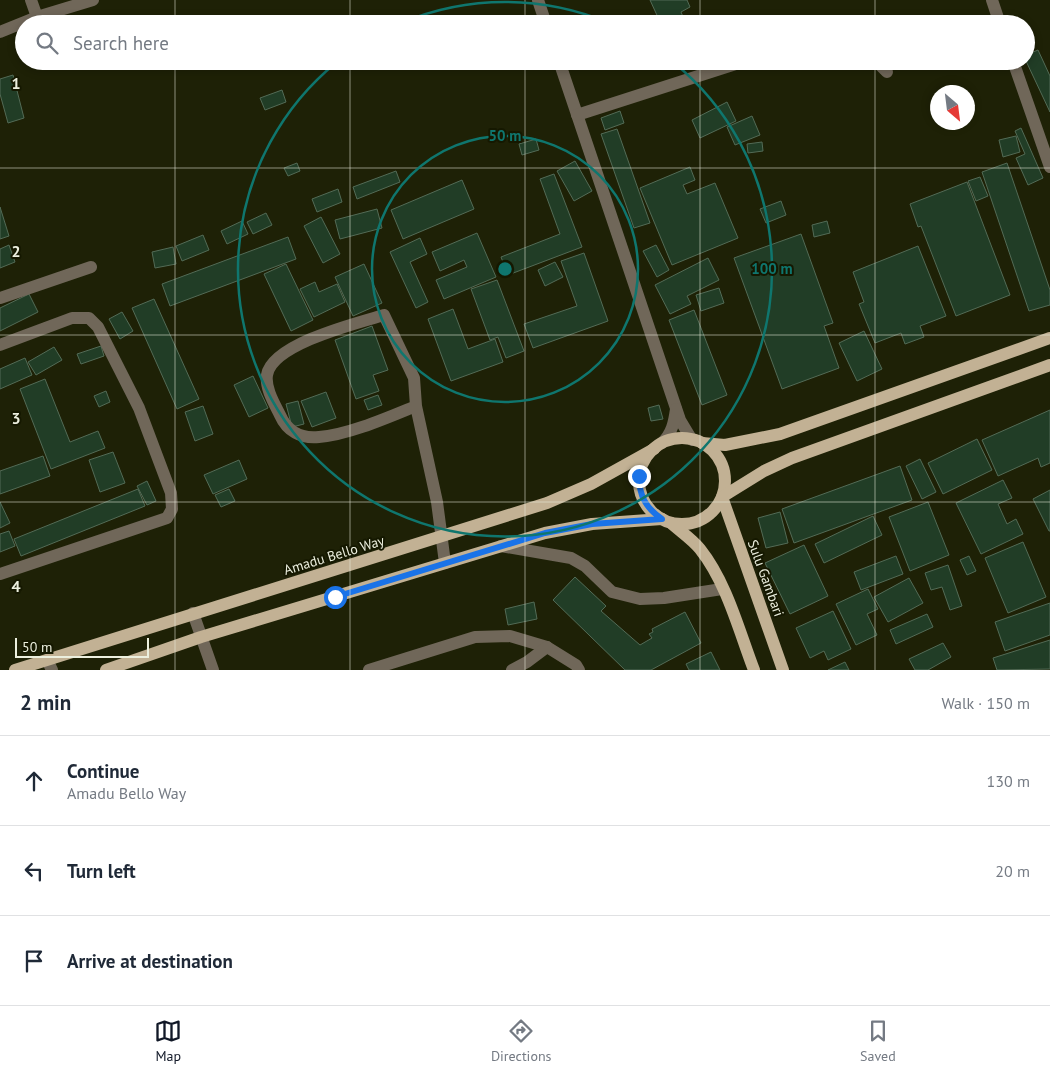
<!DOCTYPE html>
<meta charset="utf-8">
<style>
:root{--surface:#fff;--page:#f6f6f7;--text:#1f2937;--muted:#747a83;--line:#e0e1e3;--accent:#111827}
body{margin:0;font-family:"PT Sans",sans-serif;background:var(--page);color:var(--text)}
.compass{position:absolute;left:930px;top:85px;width:45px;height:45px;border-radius:50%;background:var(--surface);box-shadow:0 2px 8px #0003;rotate:152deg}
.scale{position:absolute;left:15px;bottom:12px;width:134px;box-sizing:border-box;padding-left:5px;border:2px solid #ecefde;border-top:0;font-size:14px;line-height:18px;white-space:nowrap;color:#ecefde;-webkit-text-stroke:4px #151800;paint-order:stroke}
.stop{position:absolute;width:15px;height:15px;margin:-11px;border:4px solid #1a73e8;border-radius:50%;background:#fff}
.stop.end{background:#1a73e8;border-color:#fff;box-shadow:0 1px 5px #0008}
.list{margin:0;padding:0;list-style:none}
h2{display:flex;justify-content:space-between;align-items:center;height:65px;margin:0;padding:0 20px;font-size:21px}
h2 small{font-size:16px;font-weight:400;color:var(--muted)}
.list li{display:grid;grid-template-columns:32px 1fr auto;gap:15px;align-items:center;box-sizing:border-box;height:90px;padding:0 20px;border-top:1px solid var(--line)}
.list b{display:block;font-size:19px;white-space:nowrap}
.list p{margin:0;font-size:16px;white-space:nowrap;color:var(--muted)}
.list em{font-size:16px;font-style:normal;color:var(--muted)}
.icon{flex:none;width:28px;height:28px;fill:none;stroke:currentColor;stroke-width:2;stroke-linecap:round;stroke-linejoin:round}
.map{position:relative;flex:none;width:1050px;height:670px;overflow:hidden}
.search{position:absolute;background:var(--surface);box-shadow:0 2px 8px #0003;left:15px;right:15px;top:15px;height:55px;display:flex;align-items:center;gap:12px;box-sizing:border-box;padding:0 18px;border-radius:28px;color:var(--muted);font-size:19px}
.sheet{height:335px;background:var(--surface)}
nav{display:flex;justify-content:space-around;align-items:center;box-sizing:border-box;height:70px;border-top:1px solid var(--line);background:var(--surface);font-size:14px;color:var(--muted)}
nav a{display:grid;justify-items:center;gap:2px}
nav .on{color:var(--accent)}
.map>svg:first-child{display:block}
.building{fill:#213d26;stroke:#536b56}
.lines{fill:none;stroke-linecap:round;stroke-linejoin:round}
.minor{stroke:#706759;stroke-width:12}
.major{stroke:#c2b194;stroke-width:12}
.route{stroke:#1a73e8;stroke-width:6}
.grid{fill:none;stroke:#ecefde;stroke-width:1;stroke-opacity:0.55}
.ring{fill:none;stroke:#0f766e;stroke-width:2.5}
.labels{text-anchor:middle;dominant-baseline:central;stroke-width:4;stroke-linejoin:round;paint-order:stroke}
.street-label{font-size:14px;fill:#ecefde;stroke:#151800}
.grid-label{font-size:16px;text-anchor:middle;font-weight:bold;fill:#ecefde;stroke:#151800;stroke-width:4;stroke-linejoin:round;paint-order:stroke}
.centre{fill:#0f766e;stroke:#151800;stroke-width:2.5}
.ring-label{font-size:15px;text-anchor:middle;font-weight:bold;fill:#0f766e;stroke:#151800;stroke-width:4;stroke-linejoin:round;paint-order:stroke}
</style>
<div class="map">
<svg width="1050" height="670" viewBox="0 0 1050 670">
<rect width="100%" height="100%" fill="#1e2106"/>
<g class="building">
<polygon points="650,0 687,0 690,7 681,12 686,24 661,24"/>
<polygon points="1038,50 1050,76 1050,112 1026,61 1026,55"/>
<polygon points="13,75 24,118 8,123 0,94 0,79"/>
<polygon points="282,90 286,102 265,110 260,98"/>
<polygon points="727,102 736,121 700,138 692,120"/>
<polygon points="620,111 624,123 605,130 601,118"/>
<polygon points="752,116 760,135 735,145 727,127"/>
<polygon points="1021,128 1043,178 1028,185 1016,158 1025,154 1015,131"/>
<polygon points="617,129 650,223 634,228 601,134"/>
<polygon points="1016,136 1020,152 1003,157 999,140"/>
<polygon points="536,139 539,150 522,155 519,144"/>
<polygon points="762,142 763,151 748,153 747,144"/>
<polygon points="575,161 592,191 574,201 557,171"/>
<polygon points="297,163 300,171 288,176 284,168"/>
<polygon points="1007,163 1050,290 1050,305 1029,311 982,172"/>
<polygon points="690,167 695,180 683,185 687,194 715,183 738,238 672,265 640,188"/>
<polygon points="396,171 400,182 357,199 353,187"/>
<polygon points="554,174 582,247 508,275 501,257 560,234 540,179"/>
<polygon points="980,177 988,196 976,201 968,181"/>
<polygon points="462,180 474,209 403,239 391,210"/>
<polygon points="967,182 1010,295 956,316 921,226 918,227 910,204"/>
<polygon points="338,189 342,202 317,212 312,199"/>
<polygon points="781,201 786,215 766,223 760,209"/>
<polygon points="0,207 9,236 0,239"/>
<polygon points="377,209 382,228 340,239 335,220"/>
<polygon points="266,213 272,225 253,234 247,222"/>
<polygon points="321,217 340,254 323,263 304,226"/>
<polygon points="242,221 248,234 227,244 221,231"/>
<polygon points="827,221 830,233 814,237 812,225"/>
<polygon points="477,233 496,277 444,299 436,280 467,267 464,260 440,271 432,252"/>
<polygon points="801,234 833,323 824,326 839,368 782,389 734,258"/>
<polygon points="203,235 209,250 182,261 176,246"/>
<polygon points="288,237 296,259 170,306 162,284"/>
<polygon points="420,238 427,254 410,262 428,302 416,308 390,252"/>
<polygon points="9,245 15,262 0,268 0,249"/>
<polygon points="656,245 669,270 657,277 643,251"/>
<polygon points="918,246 946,316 920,326 924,337 905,344 901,333 875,343 859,304 864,302 853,272"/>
<polygon points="173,247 176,264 155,268 152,252"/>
<polygon points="584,253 608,321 533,348 524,324 577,306 561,261"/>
<polygon points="708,258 719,280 687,296 691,304 670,314 655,285"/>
<polygon points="555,262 563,277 545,286 538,270"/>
<polygon points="286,264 313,320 291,331 264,274"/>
<polygon points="364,264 382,303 353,316 335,277"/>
<polygon points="497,280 524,351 506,358 498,337 490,340 471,289"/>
<polygon points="315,282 319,292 337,284 345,302 314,317 300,289"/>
<polygon points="719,288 724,303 701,311 696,295"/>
<polygon points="29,294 38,312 0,331 0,308"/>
<polygon points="154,299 199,399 177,409 132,308"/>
<polygon points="453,309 468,349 495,339 503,362 451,381 428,319"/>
<polygon points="694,310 727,395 702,405 669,320"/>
<polygon points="122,312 133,331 120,339 109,319"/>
<polygon points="372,326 388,370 373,375 379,391 356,399 335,340"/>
<polygon points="864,331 882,369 857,381 839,343"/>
<polygon points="101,346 104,356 81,364 77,354"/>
<polygon points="54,347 62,360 36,375 28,362"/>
<polygon points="25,358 32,375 0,389 0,369"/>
<polygon points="253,376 268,408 249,417 234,385"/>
<polygon points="45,379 70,442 98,431 105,448 51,469 20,389"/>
<polygon points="106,391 110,402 99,407 94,396"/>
<polygon points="326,392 336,418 312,427 301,401"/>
<polygon points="378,395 382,405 368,410 364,400"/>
<polygon points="298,401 304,424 292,427 286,404"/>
<polygon points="659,405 663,419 651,421 648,408"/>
<polygon points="203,406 213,434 195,441 185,412"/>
<polygon points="1050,410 1050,463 1041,467 1038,458 998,476 982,440"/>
<polygon points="977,439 992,470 943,494 928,463"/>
<polygon points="113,452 125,483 100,492 89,460"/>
<polygon points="43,456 50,476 0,494 0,471"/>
<polygon points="920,459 936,492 922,499 906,466"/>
<polygon points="239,460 247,479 213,494 204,475"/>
<polygon points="900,466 912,500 794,543 782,509"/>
<polygon points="1003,480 1012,498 998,504 1007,524 1016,519 1023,534 981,554 956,503"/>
<polygon points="147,481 156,501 147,505 137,486"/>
<polygon points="138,489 145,506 21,556 14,539"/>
<polygon points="229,489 235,501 221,507 215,495"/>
<polygon points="1050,490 1050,531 1049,531 1033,499"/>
<polygon points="0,502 10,523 0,528"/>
<polygon points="928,502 949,555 910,571 889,517"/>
<polygon points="780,512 788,543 766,548 758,518"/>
<polygon points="873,516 882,535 824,563 815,544"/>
<polygon points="9,531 15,546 0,552 0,534"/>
<polygon points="1023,542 1046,597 1008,613 985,558"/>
<polygon points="804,545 828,596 790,614 765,563"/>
<polygon points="896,556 903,574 861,590 854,572"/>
<polygon points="969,556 976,571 967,575 960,560"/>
<polygon points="948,565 962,606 950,610 942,587 931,590 925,573"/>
<polygon points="575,577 606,606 601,611 640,645 652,638 649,634 653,632 652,629 685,612 701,643 651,670 625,670 553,600"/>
<polygon points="909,578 923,603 888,622 874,597"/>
<polygon points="868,589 878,609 867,614 877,635 856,645 836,604"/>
<polygon points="534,602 537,619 508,625 505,609"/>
<polygon points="1050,603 1050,635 1005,651 995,622"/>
<polygon points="833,611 851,649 828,660 824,651 810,658 796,628"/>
<polygon points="927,614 933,627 896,644 890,630"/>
<polygon points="1050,640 1050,669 997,670 993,658"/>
<polygon points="943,643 951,657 928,670 915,670 909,659"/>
<polygon points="711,652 720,670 689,670 686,664"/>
<polygon points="845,662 849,670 828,670"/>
</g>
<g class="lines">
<g class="minor">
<polyline points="31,0 37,17"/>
<polyline points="538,0 546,24"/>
<polyline points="992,0 1000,24"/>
<polyline points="0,32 37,17 93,0"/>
<polyline points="559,61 680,420 692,440"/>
<polyline points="876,61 887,72"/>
<polyline points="1013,61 1050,167"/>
<polyline points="577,115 745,61"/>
<polyline points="0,298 91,267"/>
<polyline points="0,345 72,318 89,318 98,327 139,408 171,493 172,509 167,518 0,574"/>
<path d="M 416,406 C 389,417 348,435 319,437 C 301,439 287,431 280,415 C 274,403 265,388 267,375 C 272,344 357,323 384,315 L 414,378 L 416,406 L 437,502 L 445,563"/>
<path d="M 662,443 C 672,433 674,423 676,409"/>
<polyline points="501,546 571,558 585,566 612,592 640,599 664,598 722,589"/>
<polyline points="193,613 213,670"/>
<polyline points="47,660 52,670"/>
<polyline points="369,670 475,637 510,636 547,647 576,665 579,670"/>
<polyline points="512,670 527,662 547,647"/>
</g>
<g class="major">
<circle cx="682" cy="481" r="43"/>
<polyline points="702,443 725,445 780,434 1050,338"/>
<path d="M 671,523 C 681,532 692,539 700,549 C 727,583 739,631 754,670"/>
<polyline points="15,670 547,503 591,484 654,449"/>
<polyline points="106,670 201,637 545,533 592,524 662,519"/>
<polyline points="783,670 722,497 764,471 792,458 1050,365"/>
</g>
</g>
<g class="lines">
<path class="route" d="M 335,597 L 545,533 L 592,524 L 662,519 C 646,508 639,496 639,476"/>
</g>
<path class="grid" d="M 175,0 L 175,24M 350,0 L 350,24M 525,0 L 525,24M 700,0 L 700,24M 875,0 L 875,24M 175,61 L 175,670M 350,61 L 350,670M 525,61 L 525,670M 700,61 L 700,670M 875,61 L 875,670M 0,168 L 1050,168M 0,335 L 1050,335M 0,502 L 1050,502"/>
<g class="ring">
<circle cx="505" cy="269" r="133"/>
<path d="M401 23A267 267 0 0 1 609 23M673 62A267 267 0 1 1 337 62"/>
</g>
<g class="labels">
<g class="street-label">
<text transform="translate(334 555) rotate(-17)">Amadu Bello Way</text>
<text transform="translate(766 578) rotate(70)">Sulu Gambari</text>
</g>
</g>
<g class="grid-label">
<text x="16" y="89">1</text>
<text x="16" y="257">2</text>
<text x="16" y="424">3</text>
<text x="16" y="592">4</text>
</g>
<circle cx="505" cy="269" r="8" class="centre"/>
<g class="ring-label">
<text x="505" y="141">50 m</text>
<text x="772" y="274">100 m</text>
</g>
</svg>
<svg class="compass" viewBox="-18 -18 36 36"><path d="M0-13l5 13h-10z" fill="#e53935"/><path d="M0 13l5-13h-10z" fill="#747a83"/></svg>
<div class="scale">50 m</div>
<div class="stop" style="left:335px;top:597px"></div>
<div class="stop end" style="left:639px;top:476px"></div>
<div class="search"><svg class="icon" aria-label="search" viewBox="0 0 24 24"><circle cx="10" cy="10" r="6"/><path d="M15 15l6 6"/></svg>Search here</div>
</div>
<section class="sheet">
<h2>2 min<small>Walk · 150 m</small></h2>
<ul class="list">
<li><svg class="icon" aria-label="ahead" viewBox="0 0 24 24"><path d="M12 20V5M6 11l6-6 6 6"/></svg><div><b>Continue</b><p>Amadu Bello Way</p></div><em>130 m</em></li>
<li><svg class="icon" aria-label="left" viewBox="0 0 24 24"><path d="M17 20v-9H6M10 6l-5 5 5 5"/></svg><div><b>Turn left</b></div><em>20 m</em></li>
<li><svg class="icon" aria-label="arrive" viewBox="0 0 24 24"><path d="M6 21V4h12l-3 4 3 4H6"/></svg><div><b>Arrive at destination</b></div></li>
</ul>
</section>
<nav>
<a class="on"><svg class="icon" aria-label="map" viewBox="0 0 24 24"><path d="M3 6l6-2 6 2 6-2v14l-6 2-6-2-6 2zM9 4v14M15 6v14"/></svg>Map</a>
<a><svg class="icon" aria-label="directions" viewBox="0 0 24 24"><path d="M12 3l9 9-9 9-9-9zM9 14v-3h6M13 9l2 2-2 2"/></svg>Directions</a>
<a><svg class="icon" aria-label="saved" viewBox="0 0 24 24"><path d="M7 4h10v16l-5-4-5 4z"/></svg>Saved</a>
</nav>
